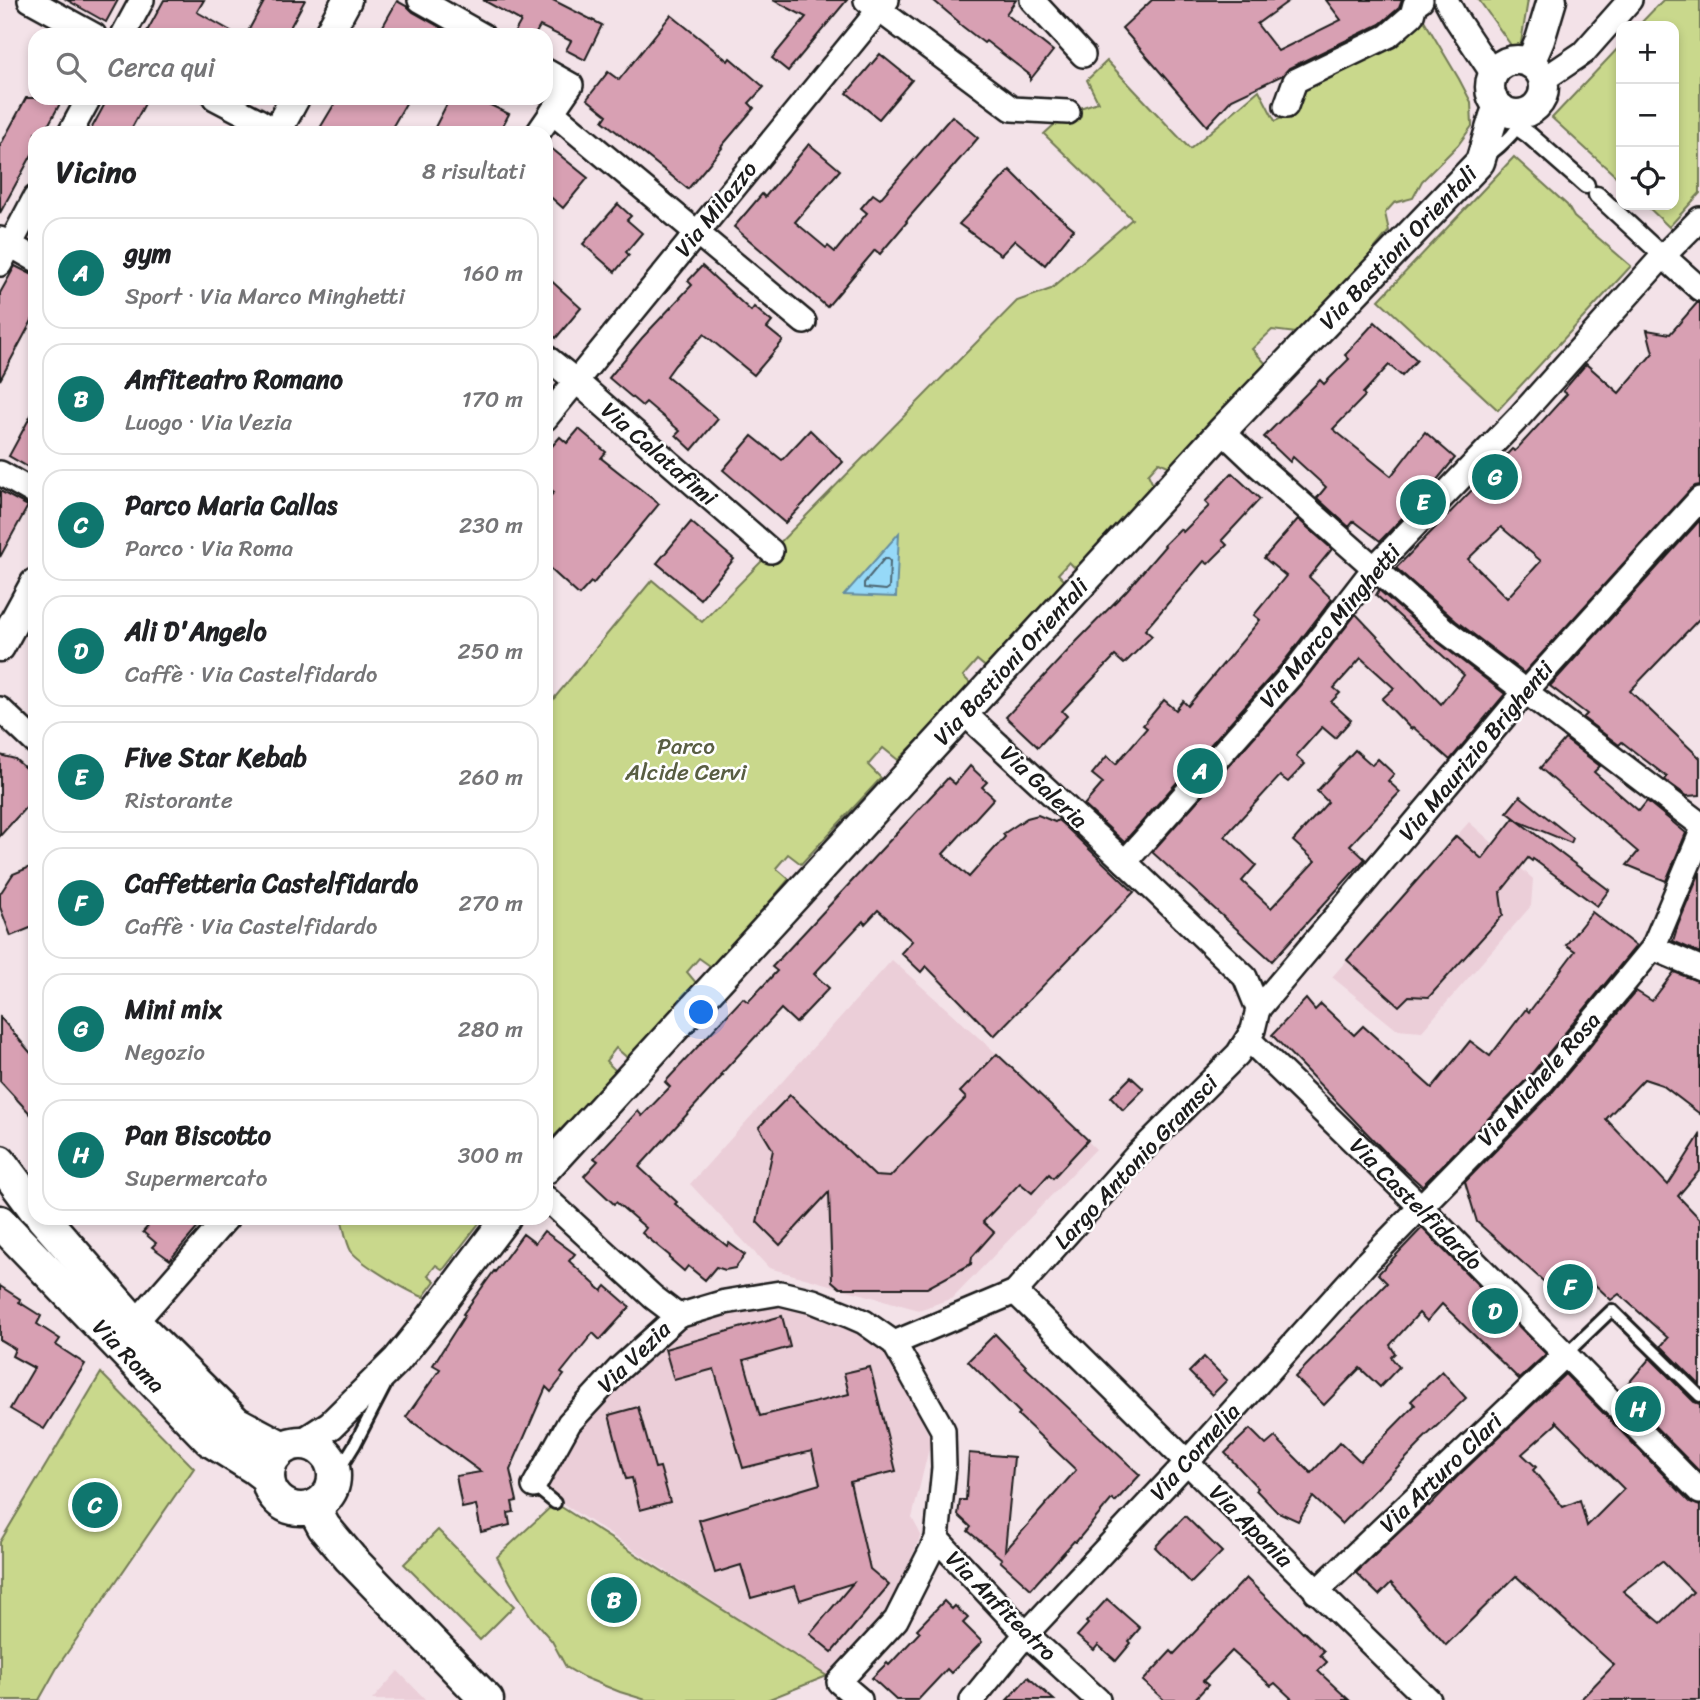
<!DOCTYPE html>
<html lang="it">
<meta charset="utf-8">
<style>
:root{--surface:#fff;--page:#f6f6f6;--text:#202124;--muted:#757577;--line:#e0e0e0;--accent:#0f766e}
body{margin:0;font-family:Sriracha,sans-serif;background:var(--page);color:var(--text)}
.controls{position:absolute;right:21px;top:21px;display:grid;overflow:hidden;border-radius:14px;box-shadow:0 4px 10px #0003}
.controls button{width:63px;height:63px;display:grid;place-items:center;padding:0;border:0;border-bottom:2px solid var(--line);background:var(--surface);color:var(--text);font:35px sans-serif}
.you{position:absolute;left:702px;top:1013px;width:24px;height:24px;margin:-18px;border:5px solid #fff;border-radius:50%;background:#1a73e8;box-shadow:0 0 0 10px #1a73e833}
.badge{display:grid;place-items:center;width:46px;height:46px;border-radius:50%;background:var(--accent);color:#fff;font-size:23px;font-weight:700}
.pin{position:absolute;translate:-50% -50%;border:4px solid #fff;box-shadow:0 2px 7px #0006}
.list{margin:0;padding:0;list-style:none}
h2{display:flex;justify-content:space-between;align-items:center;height:91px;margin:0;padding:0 28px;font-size:30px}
h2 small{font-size:23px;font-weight:400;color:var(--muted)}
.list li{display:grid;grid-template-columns:46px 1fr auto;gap:21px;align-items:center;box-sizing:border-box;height:112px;margin:0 14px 14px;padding:0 14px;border:2px solid var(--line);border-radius:21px}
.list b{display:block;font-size:26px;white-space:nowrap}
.list p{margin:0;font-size:23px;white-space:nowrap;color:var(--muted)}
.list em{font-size:23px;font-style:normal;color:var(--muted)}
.icon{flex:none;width:38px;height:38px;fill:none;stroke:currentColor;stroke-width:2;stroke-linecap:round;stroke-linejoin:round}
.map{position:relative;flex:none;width:1700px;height:1700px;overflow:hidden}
.search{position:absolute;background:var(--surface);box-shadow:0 4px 10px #0003;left:28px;top:28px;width:525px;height:77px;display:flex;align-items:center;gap:18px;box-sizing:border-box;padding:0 24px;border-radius:21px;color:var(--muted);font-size:26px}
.panel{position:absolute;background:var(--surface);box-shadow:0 4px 10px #0003;left:28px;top:126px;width:525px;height:1099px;border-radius:21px}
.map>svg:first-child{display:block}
.built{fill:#ebced8}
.green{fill:#c9d88c;stroke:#727a54;stroke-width:2}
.water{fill:#96d9f8;stroke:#658da0;stroke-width:2}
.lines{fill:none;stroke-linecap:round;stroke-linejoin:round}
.shore{stroke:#4d6874;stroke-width:2}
.building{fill:#d8a0b3;stroke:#1c1c1c;stroke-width:2;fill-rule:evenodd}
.service-casing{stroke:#1c1c1c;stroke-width:16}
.pedestrian-casing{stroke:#1c1c1c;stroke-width:21}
.minor-casing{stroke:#1c1c1c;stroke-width:28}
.tertiary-casing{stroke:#1c1c1c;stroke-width:33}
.secondary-casing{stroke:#1c1c1c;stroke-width:37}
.service{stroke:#fff;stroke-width:10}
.pedestrian{stroke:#fff;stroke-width:16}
.minor{stroke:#fff;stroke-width:23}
.tertiary{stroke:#fff;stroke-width:28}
.secondary{stroke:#fff;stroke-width:32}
.labels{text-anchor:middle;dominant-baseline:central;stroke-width:5;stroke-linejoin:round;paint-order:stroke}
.street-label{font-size:23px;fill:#1c1c1c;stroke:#fff}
.park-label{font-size:23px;fill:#595e43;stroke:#fff}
</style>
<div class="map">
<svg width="1700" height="1700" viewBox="0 0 1700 1700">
<rect width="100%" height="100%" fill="#f3e2e8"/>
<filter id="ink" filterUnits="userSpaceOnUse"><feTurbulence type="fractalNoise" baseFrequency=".0143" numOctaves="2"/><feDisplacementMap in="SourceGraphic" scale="14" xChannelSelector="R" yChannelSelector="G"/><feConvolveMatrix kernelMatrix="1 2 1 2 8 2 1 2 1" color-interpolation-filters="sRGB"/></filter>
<g filter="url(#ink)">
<g class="built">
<polygon points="1469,822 1533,879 1531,906 1422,1031 1396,1029 1332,977"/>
<polygon points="892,960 997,1054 1096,1149 953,1298 919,1310 769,1268 690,1184"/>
<polygon points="781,1297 854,1323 894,1361 931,1440 912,1518 921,1535 888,1615 827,1676 536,1486 570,1428 680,1332 721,1310"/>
<polygon points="398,1671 426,1700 372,1700"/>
</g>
<g class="green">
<polygon points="1479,0 1528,0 1521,43 1513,48"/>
<polygon points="1663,0 1700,0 1700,193 1669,227 1646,205 1674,205 1674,26 1638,26"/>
<polygon points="1421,15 1459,79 1471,102 1472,126 1458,145 1422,181 1413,198 1394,203 1385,213 1389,231 1304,334 1272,330 1252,349 1271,369 1175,469 1159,462 1148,474 1155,489 1078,571 1069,562 1058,574 1067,583 989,670 977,660 963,676 973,686 898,760 883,748 868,765 881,778 801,864 788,854 776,868 789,879 713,968 699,958 687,972 697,984 630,1060 616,1048 606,1061 618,1073 546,1144 546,708 652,580 702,622 1017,301 1051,289 1132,219 1044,134 1068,112 1098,102 1087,80 1107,61 1190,149 1259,90 1275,121 1289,115 1300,84"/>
<polygon points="1621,45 1621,181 1552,118"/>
<polygon points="1514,157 1567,205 1574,217 1631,266 1498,410 1379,300"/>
<path d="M 341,1218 L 483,1218 L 443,1270 L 436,1265 L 428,1275 L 435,1281 L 423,1297 C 407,1291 361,1264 351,1251 C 346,1242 344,1228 341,1218 Z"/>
<polygon points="101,1373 194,1468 58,1666 39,1700 0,1700 0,1542"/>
<polygon points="555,1503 827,1676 767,1700 646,1700 620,1692 583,1677 566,1667 552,1641 531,1617 510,1582 497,1557"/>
<polygon points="438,1530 514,1606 480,1640 404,1564"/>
</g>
<polygon class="water" points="899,533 896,597 844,595"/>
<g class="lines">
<polygon class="shore" points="884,559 888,559 890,561 889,588 886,590 864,588 864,583"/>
</g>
<g class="building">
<polygon points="67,0 118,0 106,22"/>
<polygon points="164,0 204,0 197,12 238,35 145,35"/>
<polygon points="265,0 305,0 286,35 246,35"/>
<polygon points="483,0 553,0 602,25 585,60 566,50 571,41 540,26 535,35 513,35 521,21"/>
<polygon points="773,0 847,0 788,71 772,58 806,17"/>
<polygon points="933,0 1016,0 1006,14 1053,51 1030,80 1030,75 986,41 984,43 958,23 959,22"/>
<polygon points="1152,0 1290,0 1257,24 1278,51 1341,20 1326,0 1402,0 1399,8 1380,24 1289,68 1283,75 1232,99 1207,126 1122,28"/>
<polygon points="397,1 408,7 413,12 454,35 378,35"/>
<polygon points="671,15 728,61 730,58 764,87 749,103 754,108 721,147 722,148 688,189 603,121 607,115 587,99 608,72 619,80"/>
<polygon points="880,54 912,80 879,119 847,93"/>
<polygon points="26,98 63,98 44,133 35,133 35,149 0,213 0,146"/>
<polygon points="108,98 148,98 129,133 89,133"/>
<polygon points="338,98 409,98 389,133 317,133"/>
<polygon points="450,98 476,98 509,114 499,133 432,133"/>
<polygon points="952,116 978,138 906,221 907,222 880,254 875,250 827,307 734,227 762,194 765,197 809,144 840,170 795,222 826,248 828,246 835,252 867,213 861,208 873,194 880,199"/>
<polygon points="546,144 588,178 563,208 546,193"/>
<polygon points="1010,170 1045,205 1074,229 1045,265 1015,240 1001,255 959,224"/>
<polygon points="618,204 631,216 627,220 642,233 626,252 629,255 615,272 583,244"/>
<polygon points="15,266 35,276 35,315 0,380 0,293"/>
<polygon points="702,266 751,311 754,307 772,322 767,328 783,341 754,375 704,334 675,365 667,376 718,419 692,450 676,435 680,431 646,402 642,406 609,378 642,338 692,285 688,281"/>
<polygon points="546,276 581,308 556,338 546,329"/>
<path d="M 1697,303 L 1700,303 L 1700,485 L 1695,486 L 1690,490 L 1524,673 L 1456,621 L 1396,568 L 1512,449 L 1515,451 L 1567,394 L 1563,391 L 1586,364 L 1619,393 L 1653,353 L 1647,330 L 1670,334 ZM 1501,527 L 1541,561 L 1507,598 L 1468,559 Z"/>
<polygon points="1375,322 1417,360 1402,376 1389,365 1363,393 1365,396 1333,429 1391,476 1425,432 1455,458 1427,492 1380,541 1354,521 1349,527 1317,498 1326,487 1293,457 1290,462 1264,437 1320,380 1324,384 1349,359 1345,355"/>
<polygon points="35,408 35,471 9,456"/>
<polygon points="579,429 606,452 601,458 659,504 593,584 591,582 579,595 546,565 546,501 554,492 546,485 546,453 560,437 567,443"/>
<polygon points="810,430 843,462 785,523 723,470 752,436 782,460"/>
<polygon points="1232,473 1260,499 1222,540 1227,545 1208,564 1204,561 1145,630 1152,636 1124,664 1115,656 1062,711 1067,716 1038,747 1006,717 1076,642 1126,591 1165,546 1164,545 1180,529 1183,532 1209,506 1205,502"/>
<polygon points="0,491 28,506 0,557"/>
<polygon points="1298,519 1332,549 1309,577 1332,599 1282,664 1124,842 1084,805 1103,783 1092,774 1107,756 1116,764 1147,728 1143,725 1164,700 1176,710 1183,701 1188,706 1260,620 1254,615 1286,576 1264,558"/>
<polygon points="1700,520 1700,618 1630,691 1700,758 1700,795 1687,796 1665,780 1667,777 1622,742 1619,745 1583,718 1587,714 1550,686"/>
<polygon points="691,522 734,559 700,599 657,563"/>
<polygon points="1379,590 1439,643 1505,694 1450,760 1413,727 1411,729 1382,699 1394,688 1361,658 1334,688 1340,693 1331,702 1351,720 1335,738 1322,727 1296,756 1305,764 1288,782 1280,776 1225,836 1256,865 1242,881 1271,908 1315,861 1293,841 1328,802 1317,791 1355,750 1372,765 1378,759 1394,774 1388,781 1400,792 1350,845 1365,859 1272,961 1152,852 1303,682 1356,614 1441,704 1464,675 1376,595"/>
<polygon points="1565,739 1600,766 1594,772 1639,811 1647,801 1686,833 1666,881 1627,865 1638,852 1540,768"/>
<polygon points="0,755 15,759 35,777 35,797 0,836"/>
<polygon points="970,766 987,782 982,787 994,798 943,854 969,877 1005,837 1003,834 1027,818 1038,815 1055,822 1058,820 1066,827 1134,892 994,1036 926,966 921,972 901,953 912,941 878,910 865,924 863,921 814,974 829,988 796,1023 781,1009 721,1074 723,1075 639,1167 677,1202 675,1204 727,1246 729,1243 745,1255 735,1268 725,1270 716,1267 705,1280 688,1266 684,1271 669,1258 670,1256 642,1233 646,1228 616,1202 614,1204 584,1176 598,1161 594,1158 638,1111 642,1116 670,1087 665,1082 743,998 748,1002 777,971 772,967 948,778 955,784"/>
<polygon points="1520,796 1573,838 1571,843 1520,822 1507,812"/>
<polygon points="1514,818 1609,890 1597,906 1533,859 1532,861 1528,858 1500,893 1503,915 1429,997 1409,996 1399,1006 1347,960 1456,836 1482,859"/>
<polygon points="35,865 35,926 11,936 0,907 0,894 13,874"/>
<polygon points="1700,872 1700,953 1673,941 1678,925"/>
<polygon points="1592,912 1636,946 1529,1077 1422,1186 1390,1157 1272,1035 1306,999 1315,1010 1321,1004 1354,1035 1363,1026 1432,1088 1470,1041 1490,1056 1526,1009 1529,1012 1575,951 1566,945"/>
<polygon points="1674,972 1700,982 1700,1114 1662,1085 1644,1079 1606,1119 1668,1185 1700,1135 1700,1170 1678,1196 1700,1219 1700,1385 1661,1346 1668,1338 1619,1294 1611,1300 1590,1280 1578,1294 1551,1288 1477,1222 1465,1182 1550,1095 1636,991 1652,1001"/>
<polygon points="0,1017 35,1058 35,1119 0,1081"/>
<polygon points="997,1054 1088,1140 1053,1178 1049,1174 1032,1193 1020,1183 983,1222 994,1232 972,1257 971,1264 927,1288 840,1288 832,1281 829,1192 780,1245 757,1222 773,1150 759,1127 790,1095 875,1176 890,1177 966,1098 960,1092"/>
<polygon points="1131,1077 1144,1089 1123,1110 1111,1097"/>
<polygon points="155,1218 206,1218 170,1260 152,1247 156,1243 143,1232"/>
<polygon points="1422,1228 1546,1354 1519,1379 1442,1304 1427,1321 1419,1313 1390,1345 1395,1353 1391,1357 1399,1367 1380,1387 1360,1368 1324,1405 1295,1377 1387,1283 1378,1274"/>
<polygon points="544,1231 575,1254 569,1261 602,1291 606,1286 630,1307 600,1340 593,1333 561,1373 564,1375 551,1392 546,1387 510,1470 517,1501 512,1502 514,1512 508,1513 510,1525 481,1532 476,1505 462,1508 456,1476 481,1472 406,1417 440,1369 433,1365 465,1315 463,1314 494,1271 495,1272 523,1234 535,1243"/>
<polygon points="0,1286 20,1299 19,1302 41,1316 37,1324 60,1339 56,1345 85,1364 44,1429 10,1409 34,1368 12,1356 15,1349 0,1340"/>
<polygon points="782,1316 790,1347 744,1360 760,1416 849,1394 844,1373 870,1367 896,1471 850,1482 870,1569 889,1585 832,1652 810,1634 853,1583 800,1600 795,1586 751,1598 741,1565 715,1573 699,1520 820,1484 812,1451 743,1468 714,1369 674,1380 665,1349"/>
<polygon points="995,1334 1026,1366 1025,1367 1140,1475 1115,1502 1112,1499 1076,1542 1074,1541 1031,1589 1000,1561 1002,1559 968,1531 971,1527 958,1515 960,1500 966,1500 969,1453 1014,1457 1005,1551 1076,1470 1018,1415 1020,1413 968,1361"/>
<polygon points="1204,1357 1227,1380 1212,1395 1189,1372"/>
<polygon points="1650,1358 1694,1402 1700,1404 1700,1472 1621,1392"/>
<polygon points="1442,1371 1466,1398 1420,1442 1421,1443 1342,1524 1313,1497 1298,1521 1276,1511 1256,1490 1258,1488 1225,1453 1250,1429 1266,1445 1275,1437 1311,1473 1340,1442 1360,1461 1415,1405 1411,1401"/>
<path d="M 1565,1374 L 1690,1502 L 1700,1506 L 1700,1700 L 1580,1700 L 1614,1665 L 1516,1576 L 1446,1645 L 1391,1583 L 1379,1595 L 1356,1573 L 1428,1505 L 1429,1506 L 1457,1477 ZM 1556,1421 L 1624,1489 L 1587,1526 L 1580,1500 L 1563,1507 L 1533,1470 L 1536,1467 L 1522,1454 L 1556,1424 ZM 1662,1561 L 1693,1592 L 1661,1623 L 1623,1591 Z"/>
<polygon points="638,1407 655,1468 660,1467 670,1502 640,1510 632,1478 626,1479 609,1415"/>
<polygon points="1185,1516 1222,1552 1191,1583 1155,1547"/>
<polygon points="1246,1578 1303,1633 1304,1632 1324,1651 1320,1655 1327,1662 1318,1671 1349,1700 1293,1700 1275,1683 1271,1686 1232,1651 1203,1681 1208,1685 1194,1700 1164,1700 1143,1681 1171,1651 1174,1654"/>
<polygon points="1107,1599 1140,1628 1129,1641 1131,1643 1116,1661 1098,1645 1094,1650 1077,1636 1088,1624 1086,1622"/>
<polygon points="944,1601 952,1609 955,1606 968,1618 963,1623 982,1642 951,1673 947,1669 918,1700 896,1700 872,1678 887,1663 889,1665 920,1632 917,1629"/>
<polygon points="1028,1677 1054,1700 1007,1700"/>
</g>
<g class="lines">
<defs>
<g id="service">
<path d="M 1488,156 C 1506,143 1518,130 1529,110"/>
<polyline points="1565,1355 1612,1310 1700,1396"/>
<polyline points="334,1478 355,1444 385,1386"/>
<polyline points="534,1486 555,1503"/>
</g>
<g id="pedestrian">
<polyline points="1519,128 1529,135 1586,185"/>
<polyline points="1597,195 1663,256"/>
</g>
<g id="minor">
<polyline points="30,0 94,35"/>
<polyline points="420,0 482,35"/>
<polyline points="866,0 1012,109 1068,112"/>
<polyline points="1032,0 1083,55"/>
<polyline points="1446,0 1457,20 1493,74"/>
<polyline points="123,35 142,0"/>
<polyline points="1543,80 1583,53 1630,0"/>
<polyline points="215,98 259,121 278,133"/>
<polyline points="1286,106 1295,81 1388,36 1412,15 1415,4 1421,0"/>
<polyline points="552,112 804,322"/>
<polyline points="70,133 89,98"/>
<polyline points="538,133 571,85 546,71"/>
<polyline points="0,239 35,259"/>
<polyline points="1663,256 1700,289"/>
<polyline points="0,264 35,198"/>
<polyline points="546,357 576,381 771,551"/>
<polyline points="546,418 887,0"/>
<polyline points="1222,431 1260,467 1447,632 1700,824"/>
<polyline points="0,473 35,493"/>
<polyline points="0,709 35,742"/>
<polyline points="1125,862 1293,673 1375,567 1519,417 1663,256 1700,219"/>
<polyline points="1653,948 1700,968"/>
<polyline points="1258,1009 1526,691 1700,499"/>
<polyline points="1248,1039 1420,1206 1700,1492"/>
<polyline points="546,1198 653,1297 678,1316"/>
<path d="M 1015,1292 C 1154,1427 1289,1566 1429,1700"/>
<polyline points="135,1323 227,1218"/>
<polyline points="894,1343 1015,1292 1136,1156 1238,1054 1253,1030 1258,1009 1245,977 1125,862 963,712"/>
<polyline points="534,1486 569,1423 619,1369 678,1316 725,1302 780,1293 813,1301 848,1315 864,1322 894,1343 943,1430 944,1468 937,1539 896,1620 839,1682 860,1700"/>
<polyline points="937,1539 1026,1634 1098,1700"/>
<polyline points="1316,1592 1565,1355"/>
<polyline points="972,1700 1026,1634 1188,1461 1367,1262 1539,1086 1653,948 1700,836"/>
</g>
<g id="tertiary">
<polyline points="328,35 347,0"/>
<circle cx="1517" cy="87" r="27"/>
<polyline points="1530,63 1540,40 1552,0"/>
<polyline points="276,133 295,98"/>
<polyline points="0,647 35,583"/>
<path id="s1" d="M 546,1169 L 1222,431 L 1480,162 L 1494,116 L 1501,108"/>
<polyline points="303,1443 331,1425 397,1360 426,1324 506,1218"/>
</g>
<g id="secondary">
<polyline points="0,1162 35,1209"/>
<polyline points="43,1218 135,1323 236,1423 283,1448"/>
<path id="s2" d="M 0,1222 L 210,1440 L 255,1468 L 268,1478"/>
<circle cx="301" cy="1476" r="33"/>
<polyline points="313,1507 324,1527 350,1558 487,1700"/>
</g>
</defs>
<use href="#service" class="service-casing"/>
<use href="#pedestrian" class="pedestrian-casing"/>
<use href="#minor" class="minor-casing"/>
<use href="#tertiary" class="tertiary-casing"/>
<use href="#secondary" class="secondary-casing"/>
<use href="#service" class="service"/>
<use href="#pedestrian" class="pedestrian"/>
<use href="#minor" class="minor"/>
<use href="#tertiary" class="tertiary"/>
<use href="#secondary" class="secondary"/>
</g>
</g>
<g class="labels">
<g class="street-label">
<text transform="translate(716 209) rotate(-51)">Via Milazzo</text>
<text stroke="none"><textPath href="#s1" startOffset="1255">Via Bastioni Orientali</textPath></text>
<text transform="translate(659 454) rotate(41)">Via Calatafimi</text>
<text transform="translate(1330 626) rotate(-50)">Via Marco Minghetti</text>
<text stroke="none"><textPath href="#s1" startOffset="688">Via Bastioni Orientali</textPath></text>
<text transform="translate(1476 751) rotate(-50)">Via Maurizio Brighenti</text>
<text transform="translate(1044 787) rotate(43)">Via Galeria</text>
<text transform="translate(1539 1079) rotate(-48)">Via Michele Rosa</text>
<text transform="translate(1136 1162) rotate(-47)">Largo Antonio Gramsci</text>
<text transform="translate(1416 1204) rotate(45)">Via Castelfidardo</text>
<text stroke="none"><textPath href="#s2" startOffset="186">Via Roma</textPath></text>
<text transform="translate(634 1357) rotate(-44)">Via Vezia</text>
<text transform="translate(1195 1452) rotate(-48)">Via Cornelia</text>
<text transform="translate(1441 1473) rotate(-44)">Via Arturo Clari</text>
<text transform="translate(1251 1526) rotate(45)">Via Aponia</text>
<text transform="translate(1001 1606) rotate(45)">Via Anfiteatro</text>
</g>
<g class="park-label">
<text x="686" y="746">Parco<tspan x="686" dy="26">Alcide Cervi</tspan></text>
</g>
</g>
</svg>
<div class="controls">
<button>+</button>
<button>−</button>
<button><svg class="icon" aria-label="locate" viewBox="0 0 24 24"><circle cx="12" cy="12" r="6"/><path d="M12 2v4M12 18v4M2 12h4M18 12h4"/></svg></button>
</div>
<div class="you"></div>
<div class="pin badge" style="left:1200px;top:771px">A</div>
<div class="pin badge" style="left:614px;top:1600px">B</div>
<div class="pin badge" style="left:95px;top:1505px">C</div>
<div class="pin badge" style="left:1495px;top:1311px">D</div>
<div class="pin badge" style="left:1423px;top:502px">E</div>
<div class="pin badge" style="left:1570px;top:1287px">F</div>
<div class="pin badge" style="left:1495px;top:477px">G</div>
<div class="pin badge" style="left:1638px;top:1409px">H</div>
<div class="search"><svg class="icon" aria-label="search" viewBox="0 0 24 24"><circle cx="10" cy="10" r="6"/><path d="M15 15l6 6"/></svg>Cerca qui</div>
<section class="panel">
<h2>Vicino<small>8 risultati</small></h2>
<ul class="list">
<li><span class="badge">A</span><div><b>gym</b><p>Sport · Via Marco Minghetti</p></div><em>160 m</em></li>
<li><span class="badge">B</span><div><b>Anfiteatro Romano</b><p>Luogo · Via Vezia</p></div><em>170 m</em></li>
<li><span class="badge">C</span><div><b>Parco Maria Callas</b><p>Parco · Via Roma</p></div><em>230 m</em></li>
<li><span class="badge">D</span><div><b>Ali D'Angelo</b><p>Caffè · Via Castelfidardo</p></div><em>250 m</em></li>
<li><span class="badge">E</span><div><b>Five Star Kebab</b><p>Ristorante</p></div><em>260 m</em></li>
<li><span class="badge">F</span><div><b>Caffetteria Castelfidardo</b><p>Caffè · Via Castelfidardo</p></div><em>270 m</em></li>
<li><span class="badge">G</span><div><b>Mini mix</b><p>Negozio</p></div><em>280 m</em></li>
<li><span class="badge">H</span><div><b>Pan Biscotto</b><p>Supermercato</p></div><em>300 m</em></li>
</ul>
</section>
</div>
